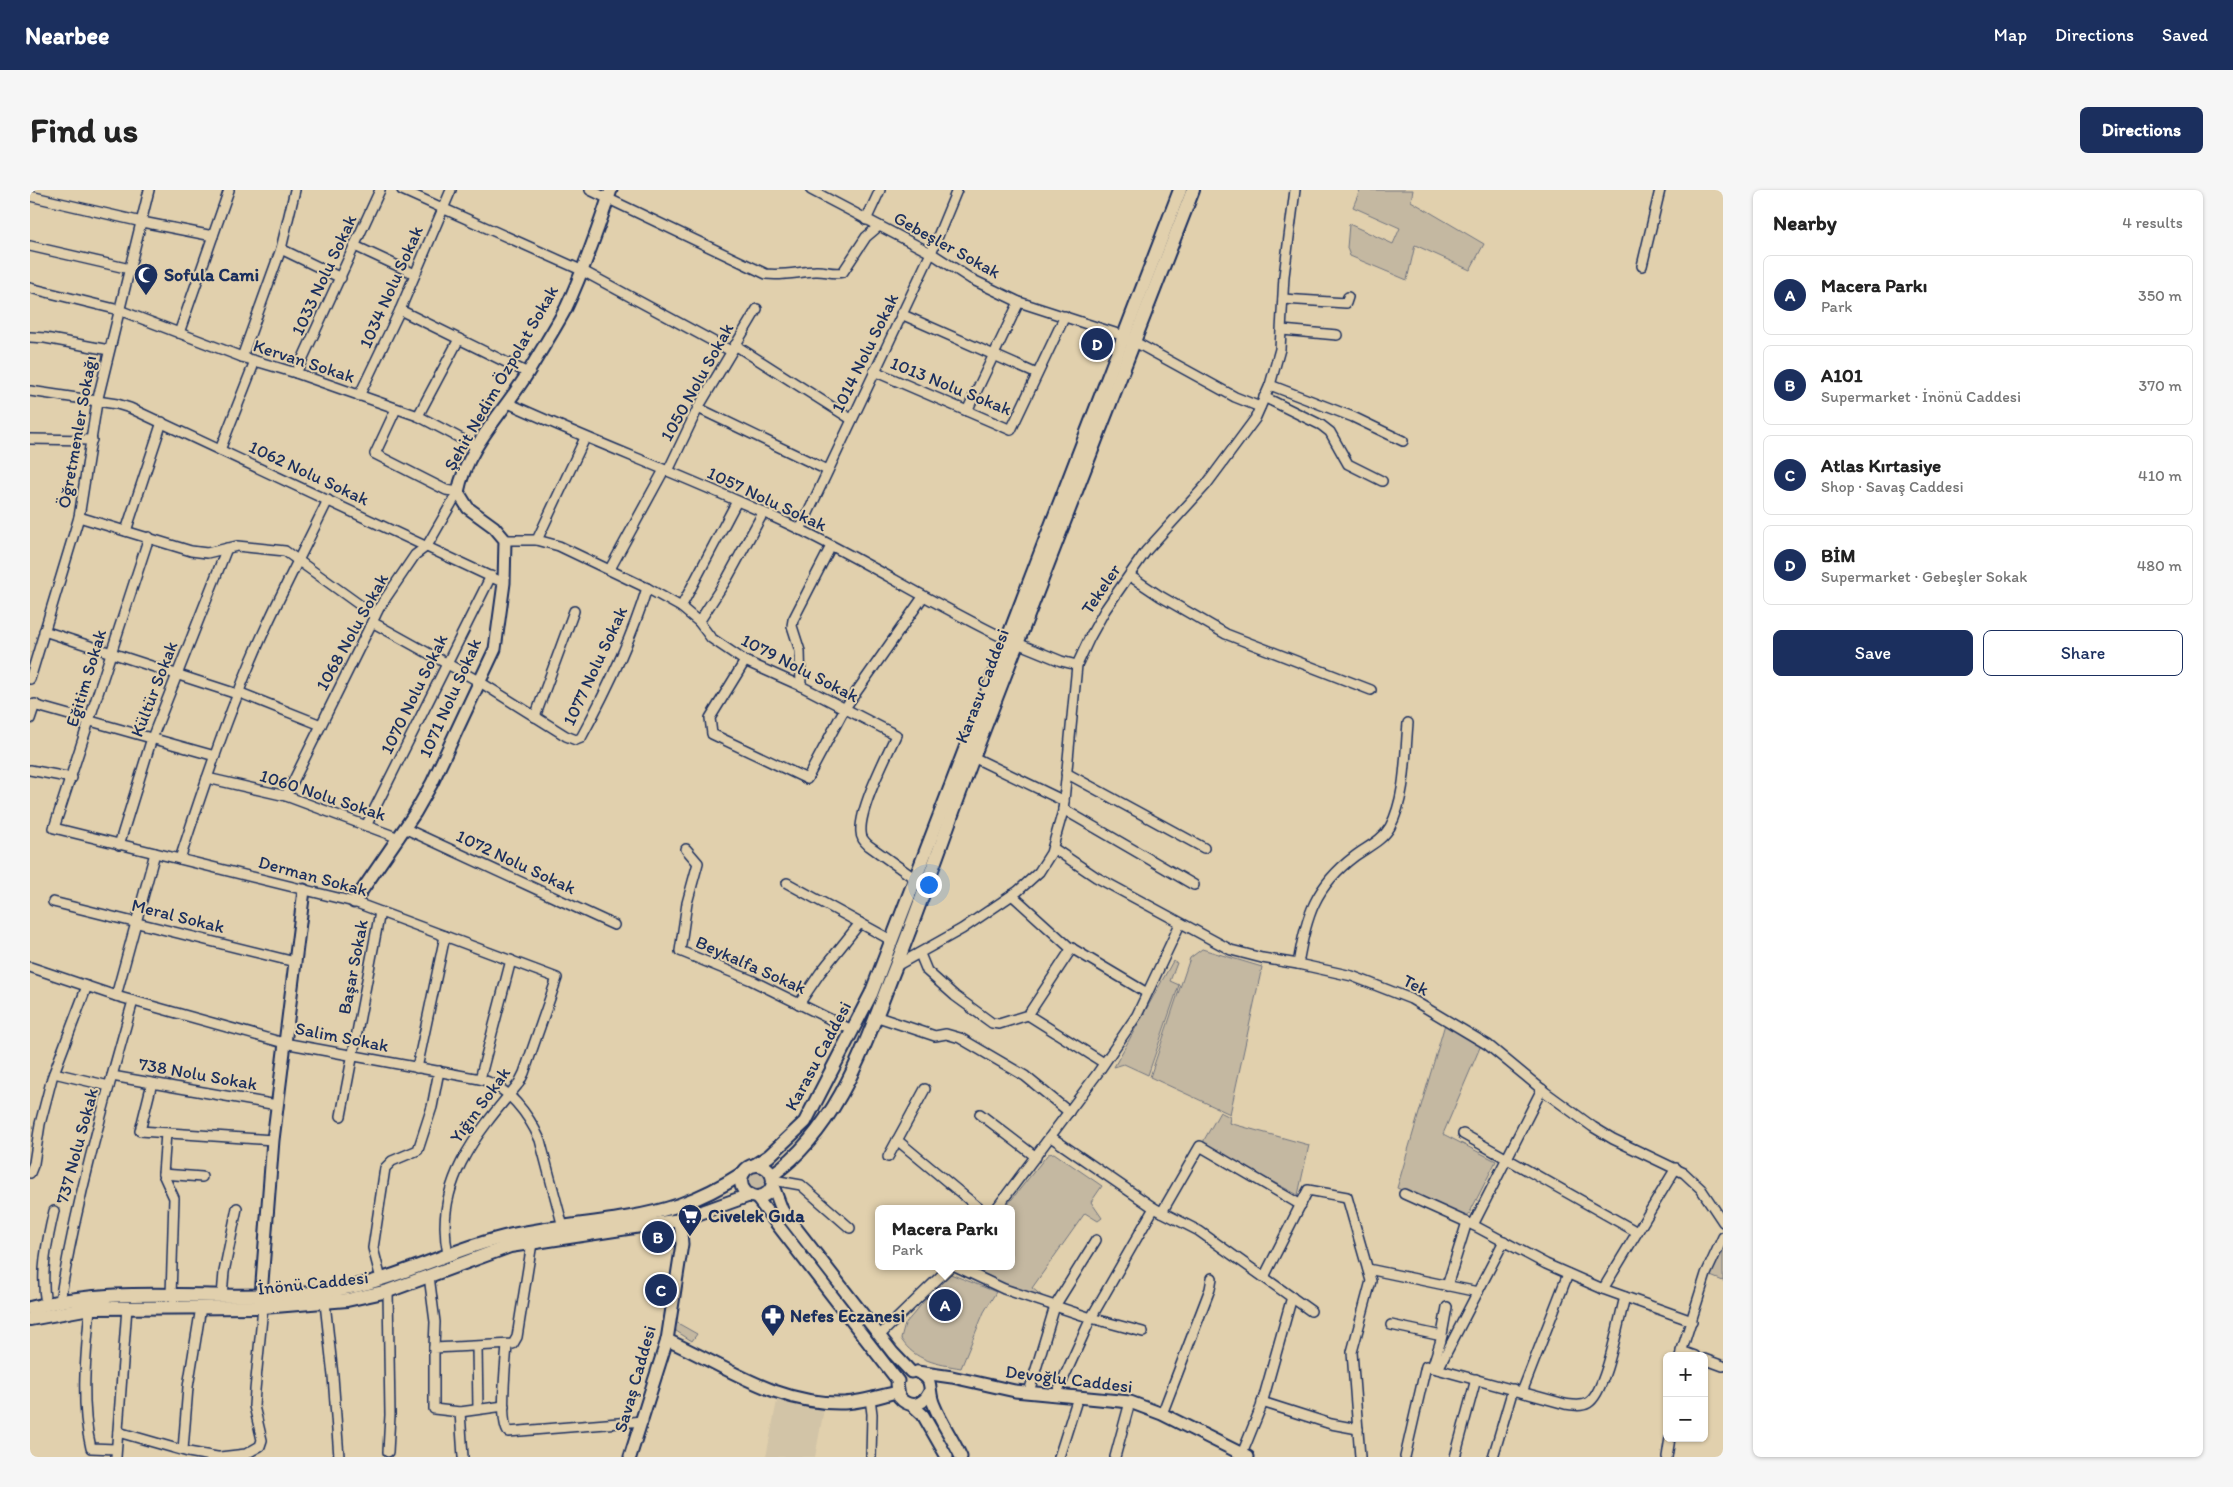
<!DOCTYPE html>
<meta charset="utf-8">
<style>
:root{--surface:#fff;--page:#f6f6f6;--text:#222;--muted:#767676;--line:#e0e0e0;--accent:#1b2f5e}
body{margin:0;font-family:Itim,sans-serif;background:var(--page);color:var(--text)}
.controls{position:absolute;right:15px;bottom:15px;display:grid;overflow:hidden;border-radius:8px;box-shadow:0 1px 4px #0004}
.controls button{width:45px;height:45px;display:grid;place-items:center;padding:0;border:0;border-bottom:1px solid var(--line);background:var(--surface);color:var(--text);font:25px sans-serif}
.you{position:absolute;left:898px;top:694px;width:18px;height:18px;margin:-12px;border:4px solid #fff;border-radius:50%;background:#1a73e8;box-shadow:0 0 0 8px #1a73e833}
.badge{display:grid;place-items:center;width:32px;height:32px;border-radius:50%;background:var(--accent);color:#fff;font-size:16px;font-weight:700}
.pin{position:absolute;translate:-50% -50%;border:2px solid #fff;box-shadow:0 1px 5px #0006}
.popup{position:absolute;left:845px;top:1015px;width:140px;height:65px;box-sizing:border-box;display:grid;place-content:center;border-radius:8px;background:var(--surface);filter:drop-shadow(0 1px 4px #0005);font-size:16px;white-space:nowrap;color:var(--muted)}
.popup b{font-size:19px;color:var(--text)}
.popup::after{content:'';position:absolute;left:50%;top:100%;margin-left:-10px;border:10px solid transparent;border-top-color:var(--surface)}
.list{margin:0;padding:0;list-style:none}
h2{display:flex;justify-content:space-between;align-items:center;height:65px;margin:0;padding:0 20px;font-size:21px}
h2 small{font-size:16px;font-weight:400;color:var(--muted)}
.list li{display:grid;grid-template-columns:32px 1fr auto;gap:15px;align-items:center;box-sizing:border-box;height:80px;margin:0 10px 10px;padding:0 10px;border:1px solid var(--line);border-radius:8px}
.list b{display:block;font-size:19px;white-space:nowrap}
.list p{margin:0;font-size:16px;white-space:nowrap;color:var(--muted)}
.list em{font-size:16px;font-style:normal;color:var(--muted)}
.actions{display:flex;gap:10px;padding:15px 20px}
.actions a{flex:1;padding:11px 0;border:1px solid var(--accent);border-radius:8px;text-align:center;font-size:18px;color:var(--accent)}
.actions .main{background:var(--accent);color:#fff}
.map{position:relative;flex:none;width:1693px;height:1267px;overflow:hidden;border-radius:8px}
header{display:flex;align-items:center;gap:30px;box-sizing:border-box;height:70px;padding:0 25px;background:var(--accent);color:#fff}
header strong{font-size:24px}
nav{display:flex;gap:28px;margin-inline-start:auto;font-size:18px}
.intro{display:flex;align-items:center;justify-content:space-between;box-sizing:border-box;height:120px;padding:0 30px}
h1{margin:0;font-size:35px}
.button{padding:12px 22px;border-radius:8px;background:var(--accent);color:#fff;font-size:18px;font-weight:700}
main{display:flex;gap:30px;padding:0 30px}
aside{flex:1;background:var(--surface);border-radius:8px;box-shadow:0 1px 4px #0004}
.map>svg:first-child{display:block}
.built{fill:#d2c4a7}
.green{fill:#c4b8a1;stroke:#707480}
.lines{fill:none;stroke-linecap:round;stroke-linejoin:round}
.minor-casing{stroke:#1b2f5e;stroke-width:12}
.tertiary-casing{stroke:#1b2f5e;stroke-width:15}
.secondary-casing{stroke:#1b2f5e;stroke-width:16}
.minor{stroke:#e1d0ad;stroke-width:9}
.tertiary{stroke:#e1d0ad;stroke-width:11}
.secondary{stroke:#e1d0ad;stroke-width:12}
.labels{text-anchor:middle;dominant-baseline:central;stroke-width:4;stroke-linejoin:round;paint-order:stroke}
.street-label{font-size:18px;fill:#1b2f5e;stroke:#e1d0ad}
.poi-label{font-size:18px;font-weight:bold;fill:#1b2f5e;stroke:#e1d0ad;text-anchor:start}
</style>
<header>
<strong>Nearbee</strong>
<nav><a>Map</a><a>Directions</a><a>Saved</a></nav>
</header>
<div class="intro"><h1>Find us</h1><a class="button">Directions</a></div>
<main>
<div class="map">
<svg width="1693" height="1267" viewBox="0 0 1693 1267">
<rect width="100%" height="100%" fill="#e1d0ad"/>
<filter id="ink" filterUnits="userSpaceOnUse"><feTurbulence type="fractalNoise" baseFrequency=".02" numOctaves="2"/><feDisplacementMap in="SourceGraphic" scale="10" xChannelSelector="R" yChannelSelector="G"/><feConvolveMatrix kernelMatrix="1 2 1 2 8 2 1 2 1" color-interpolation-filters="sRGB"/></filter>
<g filter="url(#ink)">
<polygon class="built" points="747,1211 794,1219 785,1267 736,1267"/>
<g class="green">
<polygon points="1330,0 1383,0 1381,11 1454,54 1440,80 1385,55 1377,90 1320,66 1317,58 1319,34 1363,54 1370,38 1323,17"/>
<polygon points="1172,759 1232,777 1200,924 1120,887 1160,768"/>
<polygon points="1143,771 1147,773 1140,791 1149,795 1118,885 1094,874 1084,877"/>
<polygon points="1415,834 1451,855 1413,944 1466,971 1437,1028 1367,998"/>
<polygon points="1190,922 1200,927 1199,933 1279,955 1268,1005 1174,956 1174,950"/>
<polygon points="1024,963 1072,996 1061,1012 1072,1028 1068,1031 1055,1023 1002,1098 1016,1109 1010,1110 931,1076 981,1076 981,1019 974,1019 1018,964"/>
<circle cx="728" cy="991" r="10"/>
<polygon points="1693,1050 1693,1091 1678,1085"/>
<path d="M 918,1083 L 966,1102 L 954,1122 L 931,1178 C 907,1174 885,1171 871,1149 L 875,1134 Z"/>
<polygon points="644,1131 667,1144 662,1151 646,1141"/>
</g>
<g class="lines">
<defs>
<g id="minor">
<polyline points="372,0 551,80 701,161"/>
<path d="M 560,0 L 736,84 C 754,86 768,82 785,81 C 795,80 803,85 813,82 L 836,47 L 849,36"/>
<polyline points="781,0 901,63 941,89 989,112 1094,146 1205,207 1230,217"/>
<polyline points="0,6 112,32 183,46"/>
<polyline points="836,30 850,0"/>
<polyline points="0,56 100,79"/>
<polyline points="325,56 385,84"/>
<polyline points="251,59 311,88"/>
<polyline points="1612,76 1630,0"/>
<polyline points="0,98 89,120 212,167 266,183 388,226 447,257"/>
<polyline points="1253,109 1316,113 1318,107"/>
<polyline points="370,120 498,183"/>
<polyline points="871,124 1007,184"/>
<polyline points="1252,140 1307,145"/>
<polyline points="149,143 199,0"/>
<polyline points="0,147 15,148 79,160"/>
<polyline points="705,155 821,229"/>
<polyline points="212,167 251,59 265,0"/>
<polyline points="844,181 981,240 1035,126"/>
<polyline points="266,183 350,0"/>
<polyline points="1240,195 1323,227 1373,251"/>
<polyline points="0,201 87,214 100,218 474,393"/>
<polyline points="329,206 370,120 421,0"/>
<polyline points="1234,207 1291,235 1300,242 1318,274 1352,291"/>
<path d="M 478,213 C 574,257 674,293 769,339 C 839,373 905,415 976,449"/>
<polyline points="668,218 797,280"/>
<polyline points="937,221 989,112"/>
<polyline points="388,226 429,149"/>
<polyline points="0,249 62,250"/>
<polyline points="190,260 225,171"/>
<polyline points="638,281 668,218 727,119"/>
<polyline points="49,327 161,361 177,363 207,356 255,361 345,426"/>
<polyline points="770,340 901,63 927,0"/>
<polyline points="96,341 132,232"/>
<path d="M 119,347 L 24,638 L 324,712 L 527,788 L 494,883 L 489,893 C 447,943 403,994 418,1064"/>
<polyline points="475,350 507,350 555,248"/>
<path d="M 507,350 L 529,356 L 617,398 L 651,417 L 669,432 L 681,448 L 715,471 L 771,496 L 866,545 C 856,567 829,619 831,642 C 831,648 834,651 838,655 L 884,688"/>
<polyline points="580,379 634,280"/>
<polyline points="1100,386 1130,406 1196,444 1341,500"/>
<polyline points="651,417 707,311"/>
<path d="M 342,432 L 450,492 L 536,546 L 546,550 L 551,548 C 577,500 601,451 617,398"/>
<polyline points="669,432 698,387 733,323"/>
<polyline points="14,441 207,504"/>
<polyline points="987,453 1031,471 1047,475"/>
<polyline points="715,471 680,528 682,544 777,589 815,518 893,407"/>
<polyline points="0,489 49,327 67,212 119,0"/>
<polyline points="771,496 770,461 762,436 763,430 801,356"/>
<polyline points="208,502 291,535"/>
<polyline points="0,514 185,566"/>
<polyline points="505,527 544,421"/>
<polyline points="0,529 5,514"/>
<polyline points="943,567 1034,611"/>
<polyline points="0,580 42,588"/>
<polyline points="1036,583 1174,658"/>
<polyline points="177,588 256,606 369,648"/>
<polyline points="256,606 349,418 385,365 397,356 428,302 416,300 345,264 366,219"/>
<polyline points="1033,619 1164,695"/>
<polyline points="336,636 461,386"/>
<polyline points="374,638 584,735"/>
<polyline points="89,655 122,548 197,358"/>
<polyline points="1023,658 1066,687 1201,760 1232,768 1268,774 1322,786 1381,809 1458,855 1515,902 1563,937 1583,949 1654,983 1671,999 1693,1032"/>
<polyline points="656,659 668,673 657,713 650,761 721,790 822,840"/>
<path d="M 150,669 C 168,614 186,558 208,504 C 233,437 267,374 298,310"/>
<polyline points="757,693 861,750"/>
<polyline points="982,705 1038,756 1117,803"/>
<polyline points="23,712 265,772"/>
<polyline points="890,764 897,781 925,806 962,833 969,834 998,825 1042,758"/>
<path d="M 1268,774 C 1276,726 1285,696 1325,666 C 1337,657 1352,651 1360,637 C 1376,607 1375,566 1378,533"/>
<polyline points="866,776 932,739 988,701 1009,682 1021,663 1033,621 1047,475 1060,447 1075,420 1116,361 1176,295 1225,229 1240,195 1250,159 1254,86 1265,0"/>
<path d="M 0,777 L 86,806 L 254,853 L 450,889 C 478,896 499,925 510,950 L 533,1037"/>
<polyline points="86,806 125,663"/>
<polyline points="769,814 790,783 830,733"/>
<polyline points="998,825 1074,873"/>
<polyline points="845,826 905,846 916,844 930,848 995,886 1039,922"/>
<polyline points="387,878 415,746"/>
<polyline points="24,883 79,896"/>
<polyline points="82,886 247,915"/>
<polyline points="450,889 481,770"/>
<polyline points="122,893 110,941 243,950"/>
<polyline points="950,924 1006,967"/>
<polyline points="311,926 350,722"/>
<polyline points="136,943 133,984 144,1008 141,1106"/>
<polyline points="1433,944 1607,1042"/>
<polyline points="1021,947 1124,1018 1169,1041 1281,1121"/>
<polyline points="867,950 950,1019"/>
<polyline points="858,967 895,899"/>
<polyline points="0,983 4,973 10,934 22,888 57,796"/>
<polyline points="133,984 172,987"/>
<polyline points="743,990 771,995 820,1038"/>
<polyline points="1374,1004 1443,1035 1516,1074 1573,1099 1662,1131"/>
<polyline points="966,1019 1067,884 1107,825 1150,734"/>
<polyline points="1132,1022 1170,956 1271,1015"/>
<polyline points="1443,1035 1512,899"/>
<polyline points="925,1076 974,1099 1061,1128 1113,1142"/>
<polyline points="1338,1079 1448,1102"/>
<polyline points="399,1086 405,1132 404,1158"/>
<polyline points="1234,1087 1278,1000 1317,1007 1341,1091 1322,1162 1330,1267"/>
<polyline points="351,1089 343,1058 355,978 362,971 388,960 402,917 409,881"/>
<polyline points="1417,1096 1437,1032"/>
<polyline points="1573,1099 1646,978"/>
<polyline points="192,1106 194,1082 207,1018"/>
<path d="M 30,1111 C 46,1010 75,910 103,811"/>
<polyline points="295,1113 303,1186 309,1267"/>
<path d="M 16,1114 C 10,1083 17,1051 24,1021"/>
<path d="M 60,1118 C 56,1164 50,1213 61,1258 L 86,1259"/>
<polyline points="1361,1135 1412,1146"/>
<polyline points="850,1145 921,1076"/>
<path d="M 477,1155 C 476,1172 469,1230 478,1242 L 613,1231"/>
<polyline points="447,1157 448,1219"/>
<polyline points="1651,1161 1665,1166"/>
<polyline points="1650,1166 1676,1084 1693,1047"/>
<polyline points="1674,1169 1693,1176"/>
<polyline points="1402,1178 1411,1150 1417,1117"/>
<polyline points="1408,1179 1474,1051"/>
<polyline points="999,1202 1025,1116 1066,1050"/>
<polyline points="1492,1202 1538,1084"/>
<polyline points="1026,1205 1061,1128 1124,1018"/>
<polyline points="840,1208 842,1224 841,1267"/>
<polyline points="1232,1212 1301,1234 1328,1239"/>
<polyline points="430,1222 474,1216"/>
<polyline points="1132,1224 1180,1099 1182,1088"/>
<polyline points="88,1242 158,1262 187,1267"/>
<polyline points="153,1260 158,1197 171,1117"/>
<polyline points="358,1262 360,1225 358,1101"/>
<polyline points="1212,1264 1231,1217 1262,1107"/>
<polyline points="86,1267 97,1117"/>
<polyline points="190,1267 216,1264 230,1256 232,1250 224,1216 225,1200 233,1117"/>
<polyline points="433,1267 430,1222 404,1219 404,1158 483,1154 487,1147 502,1053"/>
<polyline points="1029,1267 1048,1207"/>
<polyline points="1085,1267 1100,1212"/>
<path d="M 1375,1267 L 1396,1176 L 1535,1214 C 1542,1215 1551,1217 1558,1213 C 1576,1203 1589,1128 1595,1107"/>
<polyline points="1425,1267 1446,1189"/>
<polyline points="1463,1267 1483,1199"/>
<polyline points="1637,1267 1640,1248"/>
</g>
<g id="tertiary">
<path d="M 324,712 L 385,623 L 402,593 L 465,459 L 474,393 L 475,350 L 464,337 L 438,318 L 428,302 C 437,256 476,220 499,181 C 511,160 525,139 536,118 C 554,80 568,39 581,0"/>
<polyline points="743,996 752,1020 863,1163 881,1182"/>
<polyline points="726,1007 868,1191"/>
<polyline points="231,1105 243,950 274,700"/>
<path d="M 637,1150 C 696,1176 746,1215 814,1213 C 832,1212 850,1206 867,1202"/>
<polyline points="887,1182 922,1187 985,1201 1100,1212 1132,1224 1218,1267"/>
<path d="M 887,1182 C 892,1184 897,1187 899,1192 C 901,1199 900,1207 904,1215 C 911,1233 923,1249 931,1267"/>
<path d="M 867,1194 L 869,1207 C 878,1218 892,1217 899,1203"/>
<polyline points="882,1215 893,1225 917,1267"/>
<polyline points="600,1267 637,1150 652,1054 650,1030"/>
</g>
<g id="secondary">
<polyline points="725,975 739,966 775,932 841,804 1150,0"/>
<circle cx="727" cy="991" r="16"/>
<path d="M 742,985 C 809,938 836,851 865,778 C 893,708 917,636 944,565 C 1016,377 1090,188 1163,0"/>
<path d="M 0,1118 C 88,1094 181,1111 271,1104 C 294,1102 316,1099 338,1093 C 384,1081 427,1058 474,1047 C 531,1033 593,1034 649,1015 C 672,1007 693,996 713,983"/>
<polyline points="0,1129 60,1118 233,1117 317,1110 358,1101 480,1056 650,1030 720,1005"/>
</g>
</defs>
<use href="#minor" class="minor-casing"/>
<use href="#tertiary" class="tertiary-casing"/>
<use href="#secondary" class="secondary-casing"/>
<use href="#minor" class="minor"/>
<use href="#tertiary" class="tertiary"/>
<use href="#secondary" class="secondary"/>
</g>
</g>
<defs>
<symbol id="mosque-pin" viewBox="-11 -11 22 30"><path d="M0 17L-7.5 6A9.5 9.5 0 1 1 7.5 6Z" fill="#1b2f5e" stroke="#e1d0ad"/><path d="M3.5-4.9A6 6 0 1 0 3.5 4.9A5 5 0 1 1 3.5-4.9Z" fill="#fff"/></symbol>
<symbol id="supermarket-pin" viewBox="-11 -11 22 30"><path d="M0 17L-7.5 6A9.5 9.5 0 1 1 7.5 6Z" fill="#1b2f5e" stroke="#e1d0ad"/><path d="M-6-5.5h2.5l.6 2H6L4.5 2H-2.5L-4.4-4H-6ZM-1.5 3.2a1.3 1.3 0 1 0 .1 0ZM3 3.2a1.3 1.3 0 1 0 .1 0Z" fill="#fff"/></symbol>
<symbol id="pharmacy-pin" viewBox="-11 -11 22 30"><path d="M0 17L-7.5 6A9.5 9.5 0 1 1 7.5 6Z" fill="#1b2f5e" stroke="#e1d0ad"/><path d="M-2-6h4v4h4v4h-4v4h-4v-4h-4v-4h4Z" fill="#fff"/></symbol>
</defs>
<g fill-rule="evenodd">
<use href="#mosque-pin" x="102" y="71" width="28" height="38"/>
<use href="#supermarket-pin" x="646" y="1012" width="28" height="38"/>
<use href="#pharmacy-pin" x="729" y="1112" width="28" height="38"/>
</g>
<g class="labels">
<g class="street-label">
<text transform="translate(917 55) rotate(29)">Gebeşler Sokak</text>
<text transform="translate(294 85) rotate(-65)">1033 Nolu Sokak</text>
<text transform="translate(361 97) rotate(-66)">1034 Nolu Sokak</text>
<text transform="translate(835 163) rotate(-64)">1014 Nolu Sokak</text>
<text transform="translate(274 171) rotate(18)">Kervan Sokak</text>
<text transform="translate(471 188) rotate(-60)">Şehit Nedim Özpolat Sokak</text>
<text transform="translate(667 192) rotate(-61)">1050 Nolu Sokak</text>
<text transform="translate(921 196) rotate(22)">1013 Nolu Sokak</text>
<text transform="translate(47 242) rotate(-80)">Öğretmenler Sokağı</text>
<text transform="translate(279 283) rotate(25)">1062 Nolu Sokak</text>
<text transform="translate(737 309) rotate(25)">1057 Nolu Sokak</text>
<text transform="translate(1071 399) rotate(-56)">Tekeler</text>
<text transform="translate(322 442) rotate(-61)">1068 Nolu Sokak</text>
<text transform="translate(565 476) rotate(-65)">1077 Nolu Sokak</text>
<text transform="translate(770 478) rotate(27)">1079 Nolu Sokak</text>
<text transform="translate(56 488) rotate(-73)">Eğitim Sokak</text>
<text transform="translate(952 496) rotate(-69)">Karasu Caddesi</text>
<text transform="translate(124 499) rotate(-69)">Kültür Sokak</text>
<text transform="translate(384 504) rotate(-64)">1070 Nolu Sokak</text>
<text transform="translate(420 508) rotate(-66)">1071 Nolu Sokak</text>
<text transform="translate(293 605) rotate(18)">1060 Nolu Sokak</text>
<text transform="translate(486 672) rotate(25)">1072 Nolu Sokak</text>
<text transform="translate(283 686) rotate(15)">Derman Sokak</text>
<text transform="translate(148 726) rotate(14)">Meral Sokak</text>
<text transform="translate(721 775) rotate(24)">Beykalfa Sokak</text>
<text transform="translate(323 777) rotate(-79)">Başar Sokak</text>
<text transform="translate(1386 795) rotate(27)">Tek</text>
<text transform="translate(312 847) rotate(11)">Salim Sokak</text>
<text transform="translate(788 866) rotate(-62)">Karasu Caddesi</text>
<text transform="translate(168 884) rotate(10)">738 Nolu Sokak</text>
<text transform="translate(450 915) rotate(-54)">Yığın Sokak</text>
<text transform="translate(47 956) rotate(-75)">737 Nolu Sokak</text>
<text transform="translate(283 1093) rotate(-6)">İnönü Caddesi</text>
<text transform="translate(605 1189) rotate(-74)">Savaş Caddesi</text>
<text transform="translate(1039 1189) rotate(7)">Devoğlu Caddesi</text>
</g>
<g class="poi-label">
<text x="134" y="85">Sofula Cami</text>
<text x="678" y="1026">Civelek Gıda</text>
<text x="760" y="1126">Nefes Eczanesi</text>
</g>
</g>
</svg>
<div class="controls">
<button>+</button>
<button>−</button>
</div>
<div class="you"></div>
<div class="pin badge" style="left:915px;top:1115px">A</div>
<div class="popup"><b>Macera Parkı</b>Park</div>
<div class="pin badge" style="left:628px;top:1047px">B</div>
<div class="pin badge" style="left:631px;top:1100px">C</div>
<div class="pin badge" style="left:1067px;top:154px">D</div>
</div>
<aside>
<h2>Nearby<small>4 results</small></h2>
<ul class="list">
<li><span class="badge">A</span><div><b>Macera Parkı</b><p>Park</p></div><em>350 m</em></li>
<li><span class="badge">B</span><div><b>A101</b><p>Supermarket · İnönü Caddesi</p></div><em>370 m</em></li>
<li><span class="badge">C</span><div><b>Atlas Kırtasiye</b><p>Shop · Savaş Caddesi</p></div><em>410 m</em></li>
<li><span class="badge">D</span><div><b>BİM</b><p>Supermarket · Gebeşler Sokak</p></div><em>480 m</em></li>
</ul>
<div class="actions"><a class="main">Save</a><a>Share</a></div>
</aside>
</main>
